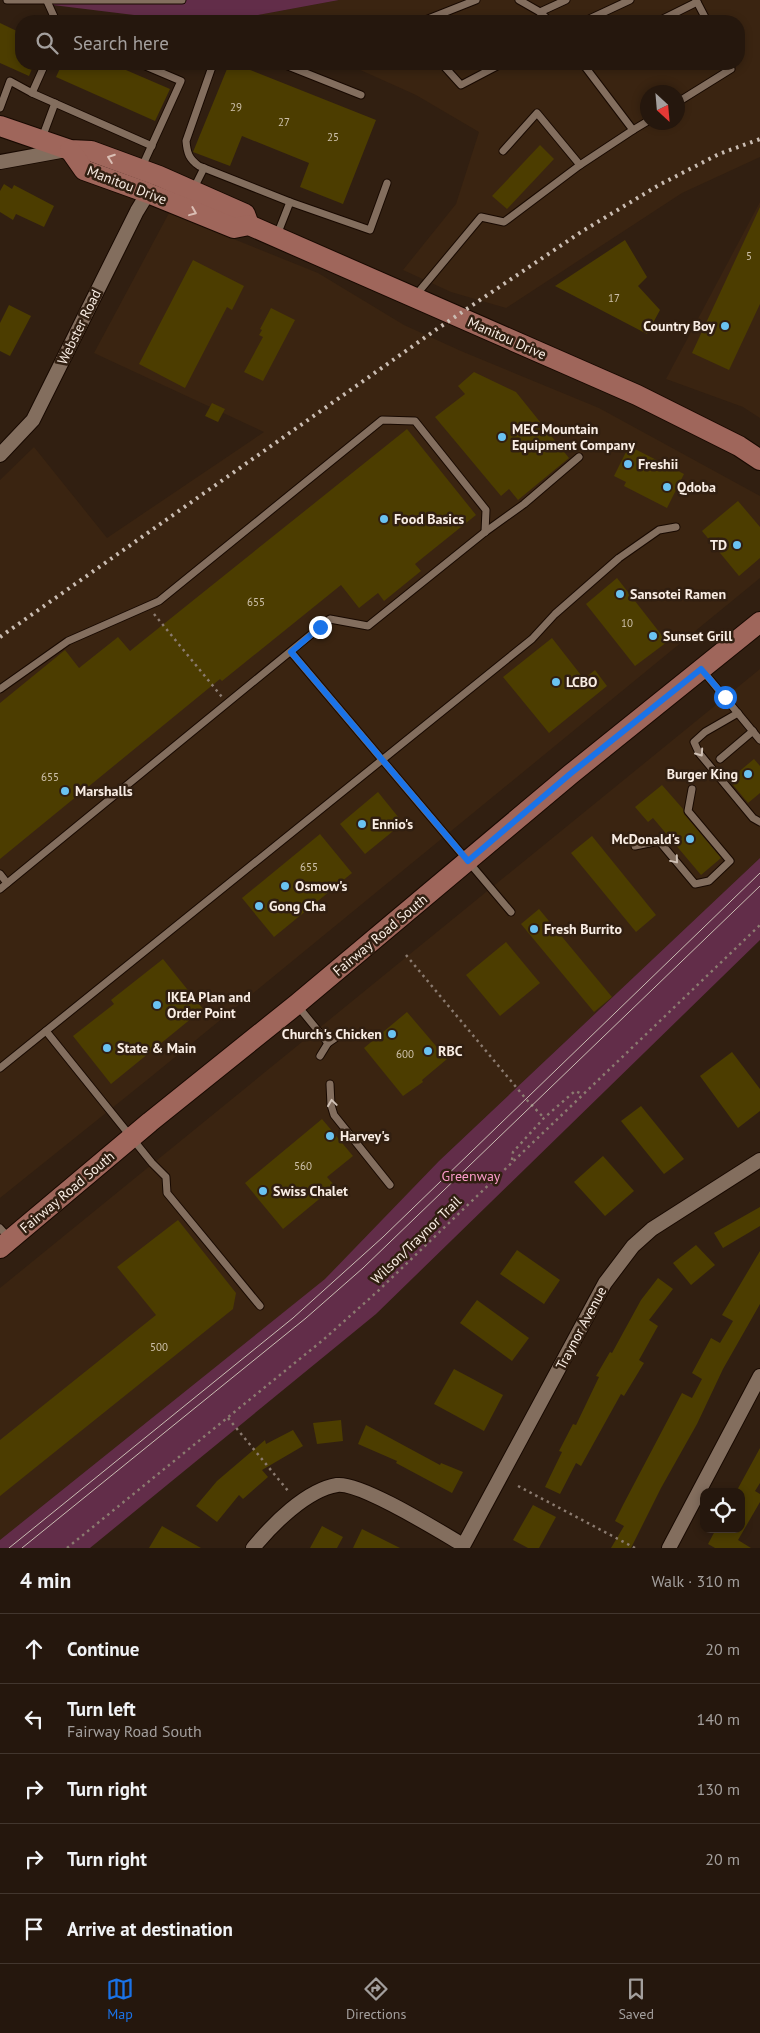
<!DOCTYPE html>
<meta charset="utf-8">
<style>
:root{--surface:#25170d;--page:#31241b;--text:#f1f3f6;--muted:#a39f9d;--line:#42362e;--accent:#1a73e8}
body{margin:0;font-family:"PT Sans",sans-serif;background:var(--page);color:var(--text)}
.controls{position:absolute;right:15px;bottom:15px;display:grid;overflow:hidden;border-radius:10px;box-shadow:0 2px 8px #0003}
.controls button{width:45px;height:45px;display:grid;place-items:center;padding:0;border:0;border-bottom:1px solid var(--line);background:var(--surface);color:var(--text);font:25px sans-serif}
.compass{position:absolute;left:640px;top:85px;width:45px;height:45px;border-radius:50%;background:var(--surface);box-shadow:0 2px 8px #0003;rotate:154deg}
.stop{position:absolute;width:15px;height:15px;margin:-11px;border:4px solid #1a73e8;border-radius:50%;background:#fff}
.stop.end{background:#1a73e8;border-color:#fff;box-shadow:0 1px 5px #0008}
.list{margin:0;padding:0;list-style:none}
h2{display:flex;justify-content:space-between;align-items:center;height:65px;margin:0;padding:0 20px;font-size:21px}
h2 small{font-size:16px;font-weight:400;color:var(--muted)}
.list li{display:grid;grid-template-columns:32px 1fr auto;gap:15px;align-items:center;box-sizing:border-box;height:70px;padding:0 20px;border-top:1px solid var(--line)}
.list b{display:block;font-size:19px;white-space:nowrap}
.list p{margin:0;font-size:16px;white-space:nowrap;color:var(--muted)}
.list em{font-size:16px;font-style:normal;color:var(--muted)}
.icon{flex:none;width:28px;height:28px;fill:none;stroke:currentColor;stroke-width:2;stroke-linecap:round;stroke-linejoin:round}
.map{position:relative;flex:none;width:760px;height:1548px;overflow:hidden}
.search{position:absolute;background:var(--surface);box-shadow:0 2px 8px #0003;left:15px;right:15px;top:15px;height:55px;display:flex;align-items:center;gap:12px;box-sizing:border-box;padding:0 18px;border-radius:20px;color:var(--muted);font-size:19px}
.sheet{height:415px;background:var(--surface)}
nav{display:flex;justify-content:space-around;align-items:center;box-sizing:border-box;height:70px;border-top:1px solid var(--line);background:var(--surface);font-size:14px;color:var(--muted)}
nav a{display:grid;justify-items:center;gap:2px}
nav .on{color:var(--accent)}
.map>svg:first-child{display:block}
.built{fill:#3a2411;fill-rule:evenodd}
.green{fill:#622d49}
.building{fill:#4c3d00}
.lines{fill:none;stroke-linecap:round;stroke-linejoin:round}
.service-casing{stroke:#180900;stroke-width:9}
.minor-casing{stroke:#180900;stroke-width:16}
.secondary-casing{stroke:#180900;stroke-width:22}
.path{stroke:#8b7b70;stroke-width:2.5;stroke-dasharray:2.5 4;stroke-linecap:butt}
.service{stroke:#836e5e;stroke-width:7}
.minor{stroke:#836e5e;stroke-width:14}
.secondary{stroke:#9f665b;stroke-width:20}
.tram{stroke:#cabdb3;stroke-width:1}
.rail{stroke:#cabdb3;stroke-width:4;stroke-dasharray:2.5 5;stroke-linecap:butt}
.oneway{stroke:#dabeb4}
.oneway2{stroke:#d0c1b5}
.route{stroke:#1a73e8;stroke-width:6}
.poi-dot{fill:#6ac3f2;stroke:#311f11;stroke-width:2}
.labels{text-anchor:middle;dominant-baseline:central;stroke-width:5;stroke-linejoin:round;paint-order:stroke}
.number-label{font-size:11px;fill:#cec1ab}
.street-label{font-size:14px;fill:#f9ede4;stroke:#311f11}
.poi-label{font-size:14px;font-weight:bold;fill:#f9ede4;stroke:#311f11;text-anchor:start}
.park-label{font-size:14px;fill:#fb9bca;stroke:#311f11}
</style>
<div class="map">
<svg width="760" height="1548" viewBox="0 0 760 1548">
<rect width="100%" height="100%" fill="#311f11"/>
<g class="built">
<path d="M 339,0 L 760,0 L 760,157 L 682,193 L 506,308 L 451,292 L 403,270 L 456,204 L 479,132 L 416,95 L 347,64 L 739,64 L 739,21 L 255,21 L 247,17 ZM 648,92 L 678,92 L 678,122 L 648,122 Z"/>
<polygon points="760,202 760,418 743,407 666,379"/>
<polygon points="169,213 318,273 404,325 461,351 599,408 760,496 760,578 152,1076 0,1198 0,480 34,447 107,538 264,432 94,353"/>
<polygon points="760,669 760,858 439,1161 335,1269 509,1142 0,1548 313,1289 0,1540 0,1288"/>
</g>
<g class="green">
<polygon points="12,0 339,0 247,17 142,16"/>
<polygon points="760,858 760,940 376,1314 90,1548 0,1548 0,1540 325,1279 439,1161"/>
</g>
<g class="building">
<polygon points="0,23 21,33 21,64 34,64 29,76 0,63"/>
<polygon points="62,64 112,64 170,89 155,121 56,77"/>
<polygon points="229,64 235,64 376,120 343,204 300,187 309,163 242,136 230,166 193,152"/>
<polygon points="540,145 554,159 507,209 492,196"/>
<polygon points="4,184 12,189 14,185 54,206 44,227 16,214 13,220 0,212 0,191"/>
<polygon points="760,207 760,304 729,370 692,353"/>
<polygon points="625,240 647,277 638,286 660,310 647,334 555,286"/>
<polygon points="193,260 244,286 232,310 227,307 185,388 139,364"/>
<polygon points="9,305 31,316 10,356 0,351 0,323"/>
<polygon points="271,308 295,320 263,381 244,372 263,337 259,335 262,330 260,329"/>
<polygon points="474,372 516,392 569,458 518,500 509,489 501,496 435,417 465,394 458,386"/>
<polygon points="212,403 225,409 218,422 205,416"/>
<polygon points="407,429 476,515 415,564 421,571 384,601 378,593 359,608 341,585 222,681 220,679 0,859 0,703 65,650 79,668 118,637 130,651"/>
<polygon points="629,446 684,474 667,508 624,486 626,482 614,476"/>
<polygon points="738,501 760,527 760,558 739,576 702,531"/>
<polygon points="617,578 667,642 635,666 586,604"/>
<polygon points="552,638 584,679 595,670 607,686 549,733 503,677"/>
<polygon points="754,759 760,766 760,793 748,803 729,780"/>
<polygon points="662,785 683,809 684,814 721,858 701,875 653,818 648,822 635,807"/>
<polygon points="378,792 403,823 365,854 340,824"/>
<polygon points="320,834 352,873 274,937 242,898"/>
<polygon points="592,836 656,915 636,932 571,853"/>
<polygon points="539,909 612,997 594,1012 521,924"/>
<polygon points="506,942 540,983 500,1016 466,975"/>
<polygon points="163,959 203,1009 111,1084 73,1036 114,1004 111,1000"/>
<polygon points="407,1012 447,1059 422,1080 423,1082 403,1096 364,1048"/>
<polygon points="732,1052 760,1089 760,1111 738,1128 700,1076"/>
<polygon points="641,1106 684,1159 664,1174 621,1121"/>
<polygon points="322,1119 353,1156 327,1177 335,1186 283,1229 245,1183"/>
<polygon points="603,1156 634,1191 605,1216 574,1182"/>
<polygon points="760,1207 760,1226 723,1248 714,1233"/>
<polygon points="178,1220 236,1293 233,1309 0,1496 0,1440 156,1315 117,1267"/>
<polygon points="696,1245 715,1265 691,1285 673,1263"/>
<polygon points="517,1250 560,1280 544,1304 500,1274"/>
<polygon points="760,1251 760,1304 723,1369 697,1424 661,1488 631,1548 611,1548 624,1526 615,1521 623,1505 682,1393 692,1398 702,1379 692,1373 711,1338 720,1343 733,1321 722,1315"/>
<polygon points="658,1278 673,1289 649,1320 658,1326 639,1360 644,1363 624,1396 621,1394 581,1466 576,1463 560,1494 545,1487 562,1452 559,1451 573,1424 576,1425 599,1377 596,1376 610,1352 612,1353 641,1300"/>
<polygon points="477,1300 529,1338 512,1361 460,1323"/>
<polygon points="454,1369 503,1395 484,1431 434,1404"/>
<polygon points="341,1420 343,1441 317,1444 313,1423"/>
<polygon points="366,1425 440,1465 441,1463 463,1472 452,1493 396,1463 397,1461 358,1444"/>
<polygon points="293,1430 303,1446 262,1470 268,1477 243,1499 239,1495 217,1522 196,1506 217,1481 265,1440 266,1444"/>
<polygon points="760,1448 760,1483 755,1491 760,1494 760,1502 738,1540 751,1548 715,1548 708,1544 716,1529 741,1529 741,1492 736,1492"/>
<polygon points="533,1505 556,1517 539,1548 528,1548 513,1540"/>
<polygon points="162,1526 201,1548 149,1548"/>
<polygon points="322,1526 343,1537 337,1548 310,1548"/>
<polygon points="362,1529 400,1548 353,1548"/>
</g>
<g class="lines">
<defs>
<g id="service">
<polyline points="7,0 182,0"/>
<polyline points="519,0 540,12 549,21"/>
<polyline points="696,0 707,21"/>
<polyline points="47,1 56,21"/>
<polyline points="540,12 566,0"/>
<polyline points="423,21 476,0"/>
<polyline points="585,21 630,0"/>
<polyline points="659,21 697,2"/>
<polyline points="141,64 181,81 141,169"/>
<path d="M 213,64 L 186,141 C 187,153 189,159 199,166 L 290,202"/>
<polyline points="283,64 361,95"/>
<polyline points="442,64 461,85 501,64"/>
<polyline points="32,93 45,64"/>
<polyline points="678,102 731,69 729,64"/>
<polyline points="0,108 10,81 32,93 152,146"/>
<polyline points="633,130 648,121"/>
<polyline points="42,138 55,103"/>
<polyline points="503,151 537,113 580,165"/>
<polyline points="193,190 204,168"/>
<polyline points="277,235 290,202 370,230 387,183"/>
<polyline points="416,295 481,217 504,222 580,165 633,130 583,64"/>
<polyline points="291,652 511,912"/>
<polyline points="703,671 760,740"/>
<polyline points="0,689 68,641 159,601 382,420 415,421 486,510 485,532"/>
<polyline points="738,713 705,732 694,742 699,753 753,818 760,822"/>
<polyline points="720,759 753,731"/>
<polyline points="635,846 659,841 695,884 709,881 730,861 688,811 692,789"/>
<polyline points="0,874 7,883"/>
<polyline points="0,889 330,619 368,626 485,532 524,504 579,457"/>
<polyline points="297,1005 328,1043"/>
<polyline points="46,1031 152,1163 166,1177 167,1193 260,1306"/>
<polyline points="320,1056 328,1043 344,1032"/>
<polyline points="0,1068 532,639 555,614 619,558 659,530 676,527"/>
<polyline points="330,1084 331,1105 334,1115 390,1185"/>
<polyline points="0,1228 10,1239"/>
</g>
<g id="minor">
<polyline points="0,162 66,150"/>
<polyline points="0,455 33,420 137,211 148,193"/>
<path d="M 253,1548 C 272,1525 306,1490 337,1485 C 361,1482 439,1531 463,1545"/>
<polyline points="462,1548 605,1283 633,1246 652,1229 760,1160"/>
<polyline points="669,1548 760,1376"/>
</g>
<g id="secondary">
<polyline points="0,126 70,150 91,151 159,176 245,214 249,225"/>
<polyline points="70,150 84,170 148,193 234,228 249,225 637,395 739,446 760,460"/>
<polyline points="0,1248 150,1122 297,1004 571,774 760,622"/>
</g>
</defs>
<use href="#service" class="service-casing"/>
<use href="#minor" class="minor-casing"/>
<use href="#secondary" class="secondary-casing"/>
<g class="path">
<polyline points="154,614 222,697"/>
<polyline points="406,955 526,1099 544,1118"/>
<polyline points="512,1160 513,1152 544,1118 575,1091 582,1094"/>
<polyline points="228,1418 289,1492"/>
<polyline points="518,1486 635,1548"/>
<polyline points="67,1548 323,1340 378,1291 760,925"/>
</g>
<use href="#service" class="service"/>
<use href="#minor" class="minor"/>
<use href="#secondary" class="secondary"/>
<g class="tram">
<polyline points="9,1548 293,1318 383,1237 760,873"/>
<polyline points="22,1548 306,1318 363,1268 760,886"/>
</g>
<polyline class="rail" points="0,637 437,329 581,232 659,185 719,154 760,139"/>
</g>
<defs><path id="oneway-chevron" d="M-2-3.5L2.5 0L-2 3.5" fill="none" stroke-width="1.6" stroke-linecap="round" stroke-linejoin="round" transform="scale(1.25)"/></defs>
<g class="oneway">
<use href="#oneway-chevron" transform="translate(111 158) rotate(-160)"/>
<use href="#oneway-chevron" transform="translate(193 212) rotate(22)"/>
</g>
<g class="oneway2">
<use href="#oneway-chevron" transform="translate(700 753) rotate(55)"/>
<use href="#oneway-chevron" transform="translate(675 860) rotate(50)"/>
<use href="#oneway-chevron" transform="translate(332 1103) rotate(-98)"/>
</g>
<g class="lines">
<polyline class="route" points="320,627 291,652 468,861 570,774 701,669 725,697"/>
</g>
<g class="poi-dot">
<circle cx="725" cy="326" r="5"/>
<circle cx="502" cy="437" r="5"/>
<circle cx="628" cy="464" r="5"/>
<circle cx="667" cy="487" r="5"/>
<circle cx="384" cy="519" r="5"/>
<circle cx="737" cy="545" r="5"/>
<circle cx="620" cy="594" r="5"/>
<circle cx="653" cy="636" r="5"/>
<circle cx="556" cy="682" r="5"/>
<circle cx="748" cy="774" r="5"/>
<circle cx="65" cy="791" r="5"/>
<circle cx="362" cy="824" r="5"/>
<circle cx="690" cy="839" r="5"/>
<circle cx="285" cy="886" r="5"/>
<circle cx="259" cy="906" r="5"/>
<circle cx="534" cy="929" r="5"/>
<circle cx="157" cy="1005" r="5"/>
<circle cx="392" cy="1034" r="5"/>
<circle cx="107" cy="1048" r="5"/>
<circle cx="428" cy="1051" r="5"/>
<circle cx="330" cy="1136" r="5"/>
<circle cx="263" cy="1191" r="5"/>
</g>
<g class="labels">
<g class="number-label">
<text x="236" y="107">29</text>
<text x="284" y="122">27</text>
<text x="333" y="137">25</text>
<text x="749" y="256">5</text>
<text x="614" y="298">17</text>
<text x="256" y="602">655</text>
<text x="627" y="623">10</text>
<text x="50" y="777">655</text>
<text x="309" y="867">655</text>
<text x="405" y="1054">600</text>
<text x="303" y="1166">560</text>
<text x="159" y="1347">500</text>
</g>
<g class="street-label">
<text transform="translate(127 185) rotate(21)">Manitou Drive</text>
<text transform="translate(79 327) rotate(-64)">Webster Road</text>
<text transform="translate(507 338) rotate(24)">Manitou Drive</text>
<text transform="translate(380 935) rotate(-40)">Fairway Road South</text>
<text transform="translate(67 1192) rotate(-40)">Fairway Road South</text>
<text transform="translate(416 1240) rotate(-44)">Wilson/Traynor Trail</text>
<text transform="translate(581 1328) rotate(-62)">Traynor Avenue</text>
</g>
<g class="poi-label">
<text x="715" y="326" text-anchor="end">Country Boy</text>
<text x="512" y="429">MEC Mountain<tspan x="512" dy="16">Equipment Company</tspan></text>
<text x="638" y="464">Freshii</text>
<text x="677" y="487">Qdoba</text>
<text x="394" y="519">Food Basics</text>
<text x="727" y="545" text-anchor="end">TD</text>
<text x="630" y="594">Sansotei Ramen</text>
<text x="663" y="636">Sunset Grill</text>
<text x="566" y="682">LCBO</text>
<text x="738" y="774" text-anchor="end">Burger King</text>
<text x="75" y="791">Marshalls</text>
<text x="372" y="824">Ennio's</text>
<text x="680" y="839" text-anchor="end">McDonald's</text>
<text x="295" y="886">Osmow's</text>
<text x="269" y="906">Gong Cha</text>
<text x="544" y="929">Fresh Burrito</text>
<text x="167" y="997">IKEA Plan and<tspan x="167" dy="16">Order Point</tspan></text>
<text x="382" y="1034" text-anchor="end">Church's Chicken</text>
<text x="117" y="1048">State &amp; Main</text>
<text x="438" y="1051">RBC</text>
<text x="340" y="1136">Harvey's</text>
<text x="273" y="1191">Swiss Chalet</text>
</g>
<g class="park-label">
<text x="471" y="1176">Greenway</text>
</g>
</g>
</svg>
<div class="controls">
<button><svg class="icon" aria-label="locate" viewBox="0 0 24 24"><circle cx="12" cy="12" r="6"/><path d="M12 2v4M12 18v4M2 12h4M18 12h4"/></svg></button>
</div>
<svg class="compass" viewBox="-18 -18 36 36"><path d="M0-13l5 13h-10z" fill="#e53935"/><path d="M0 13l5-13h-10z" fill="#a39f9d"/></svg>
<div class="stop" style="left:725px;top:697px"></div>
<div class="stop end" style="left:320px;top:627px"></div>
<div class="search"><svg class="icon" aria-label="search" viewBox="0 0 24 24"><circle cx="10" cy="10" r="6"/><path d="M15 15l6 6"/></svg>Search here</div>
</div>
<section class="sheet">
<h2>4 min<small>Walk · 310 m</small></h2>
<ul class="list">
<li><svg class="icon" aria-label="ahead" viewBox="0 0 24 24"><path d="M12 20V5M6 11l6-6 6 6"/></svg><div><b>Continue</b></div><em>20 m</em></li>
<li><svg class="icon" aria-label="left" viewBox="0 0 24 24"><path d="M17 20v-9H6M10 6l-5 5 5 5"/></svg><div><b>Turn left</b><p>Fairway Road South</p></div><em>140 m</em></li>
<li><svg class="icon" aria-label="right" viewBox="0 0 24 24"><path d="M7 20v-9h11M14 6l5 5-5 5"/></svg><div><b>Turn right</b></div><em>130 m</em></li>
<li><svg class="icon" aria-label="right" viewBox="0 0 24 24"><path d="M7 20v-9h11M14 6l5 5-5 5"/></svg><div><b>Turn right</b></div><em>20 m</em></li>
<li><svg class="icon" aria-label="arrive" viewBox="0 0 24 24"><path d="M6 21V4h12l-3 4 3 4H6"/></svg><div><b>Arrive at destination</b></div></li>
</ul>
</section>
<nav>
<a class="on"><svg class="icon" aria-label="map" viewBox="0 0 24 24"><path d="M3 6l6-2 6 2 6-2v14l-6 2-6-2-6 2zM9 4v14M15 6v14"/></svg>Map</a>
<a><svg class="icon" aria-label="directions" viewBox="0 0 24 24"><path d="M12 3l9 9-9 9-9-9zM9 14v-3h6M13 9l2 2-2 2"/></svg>Directions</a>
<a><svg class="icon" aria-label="saved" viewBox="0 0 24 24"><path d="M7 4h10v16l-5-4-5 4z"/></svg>Saved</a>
</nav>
